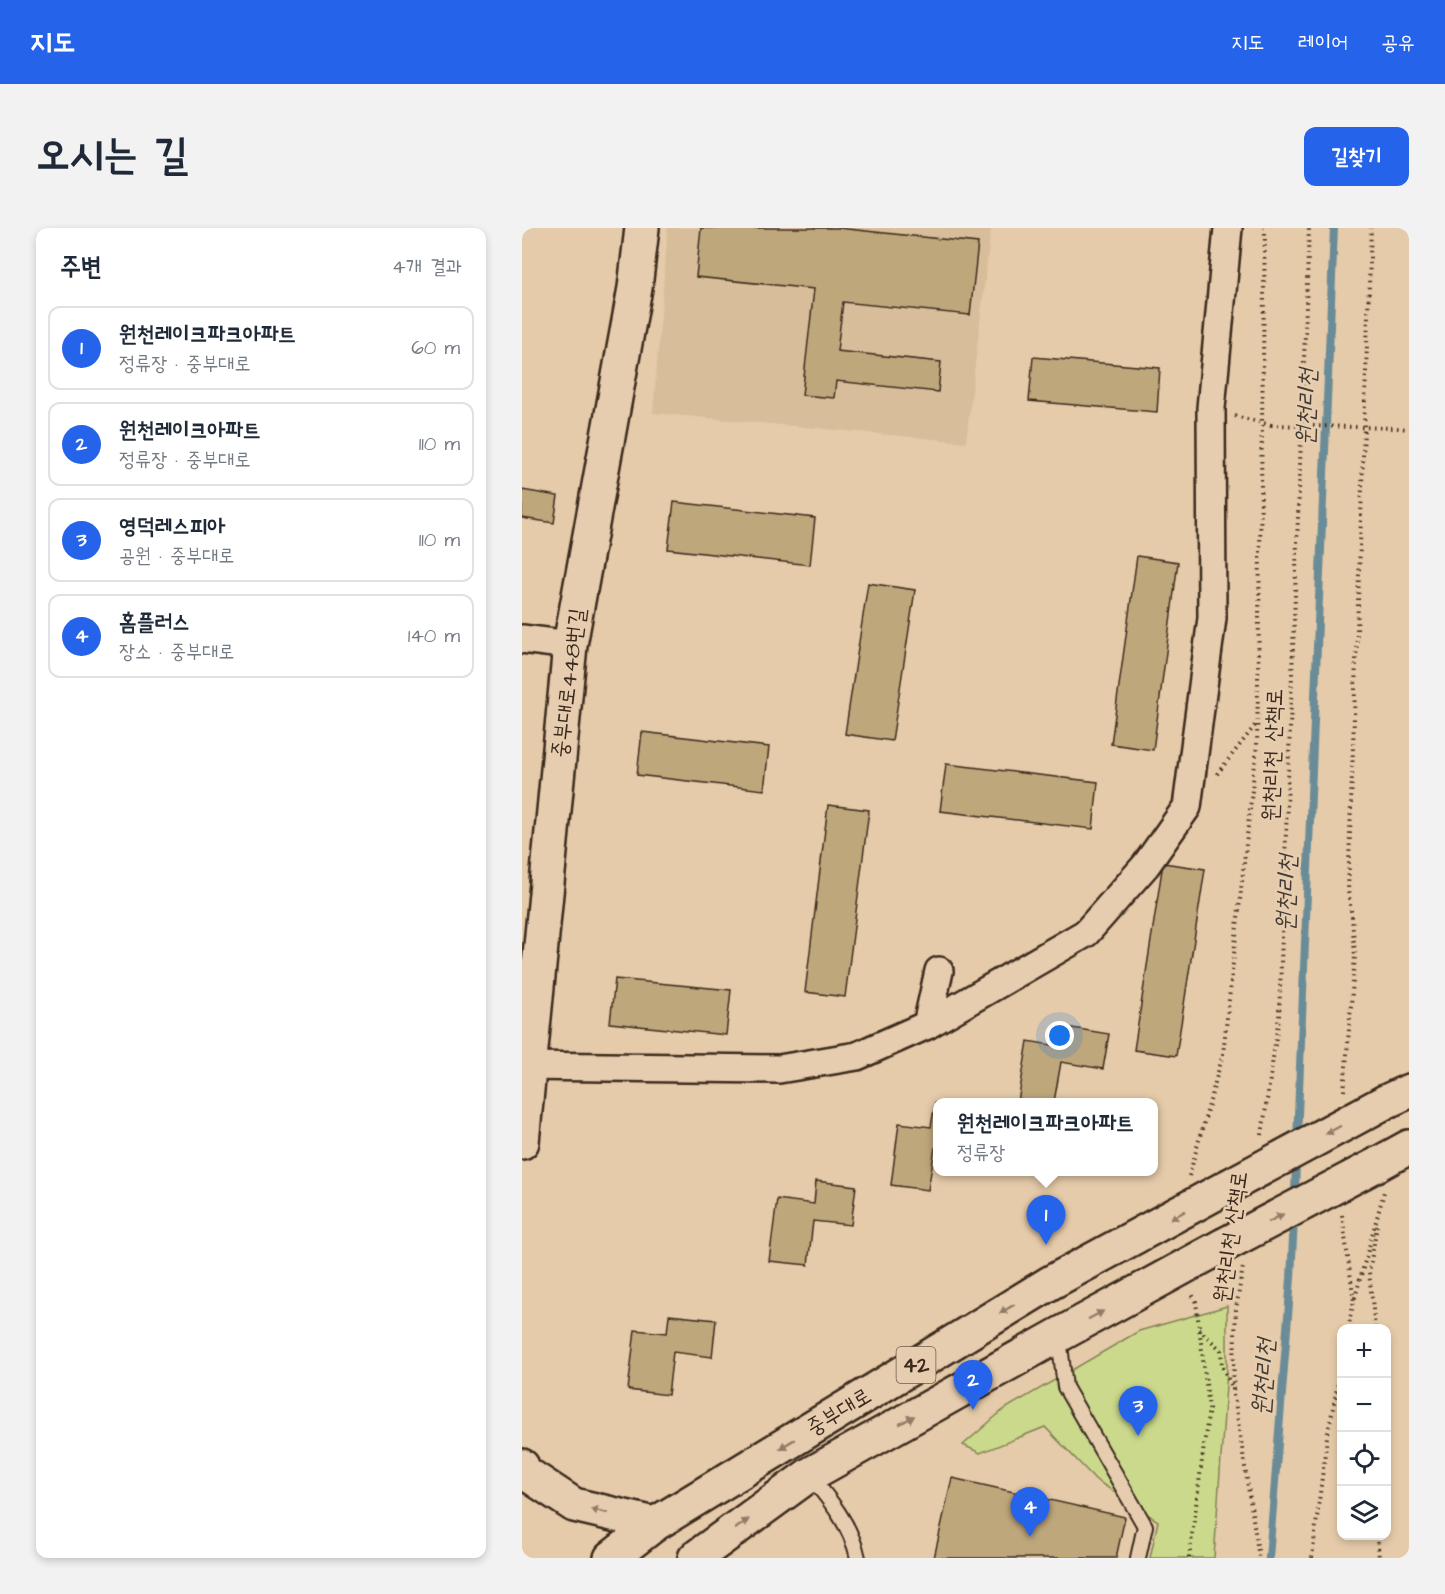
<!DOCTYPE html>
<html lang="ko">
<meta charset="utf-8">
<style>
:root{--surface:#fff;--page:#f2f2f3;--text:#1f2937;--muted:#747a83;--line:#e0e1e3;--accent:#2563eb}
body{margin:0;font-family:"Architects Daughter","Poor Story",sans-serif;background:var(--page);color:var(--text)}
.controls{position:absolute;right:18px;bottom:18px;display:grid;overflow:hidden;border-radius:12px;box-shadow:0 3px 9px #0003}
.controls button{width:54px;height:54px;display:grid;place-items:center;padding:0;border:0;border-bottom:2px solid var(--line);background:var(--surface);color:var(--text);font:30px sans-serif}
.you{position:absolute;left:538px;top:808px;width:21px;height:21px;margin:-15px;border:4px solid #fff;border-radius:50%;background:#1a73e8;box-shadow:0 0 0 9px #1a73e833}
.badge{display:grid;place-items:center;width:39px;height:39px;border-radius:50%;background:var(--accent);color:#fff;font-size:20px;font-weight:700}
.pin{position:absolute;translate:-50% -50px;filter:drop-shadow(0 2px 3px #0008)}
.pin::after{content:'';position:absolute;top:32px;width:21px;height:18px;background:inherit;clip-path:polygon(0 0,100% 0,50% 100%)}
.popup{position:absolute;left:411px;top:870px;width:225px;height:78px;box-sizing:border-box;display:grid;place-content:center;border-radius:12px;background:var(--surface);filter:drop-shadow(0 2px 4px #0005);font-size:20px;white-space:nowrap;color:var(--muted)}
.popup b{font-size:22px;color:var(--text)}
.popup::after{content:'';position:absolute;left:50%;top:100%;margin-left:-12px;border:12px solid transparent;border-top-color:var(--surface)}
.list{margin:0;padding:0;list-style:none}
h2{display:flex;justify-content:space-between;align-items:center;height:78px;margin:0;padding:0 24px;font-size:26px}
h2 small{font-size:20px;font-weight:400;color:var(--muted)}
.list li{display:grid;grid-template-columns:39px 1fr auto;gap:18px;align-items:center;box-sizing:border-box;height:84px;margin:0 12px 12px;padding:0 12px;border:2px solid var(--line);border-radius:12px}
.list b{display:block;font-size:22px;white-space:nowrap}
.list p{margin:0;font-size:20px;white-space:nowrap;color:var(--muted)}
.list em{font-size:20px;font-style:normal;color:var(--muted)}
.icon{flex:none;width:33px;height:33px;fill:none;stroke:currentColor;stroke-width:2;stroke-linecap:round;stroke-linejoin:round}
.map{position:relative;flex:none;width:887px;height:1330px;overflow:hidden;border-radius:12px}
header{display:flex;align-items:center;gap:36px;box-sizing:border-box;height:84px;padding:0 30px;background:var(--accent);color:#fff}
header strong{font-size:28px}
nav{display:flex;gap:33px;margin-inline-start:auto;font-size:21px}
.intro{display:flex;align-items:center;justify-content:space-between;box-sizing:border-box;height:144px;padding:0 36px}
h1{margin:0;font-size:42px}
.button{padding:15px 27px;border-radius:12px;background:var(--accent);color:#fff;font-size:21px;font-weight:700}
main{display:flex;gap:36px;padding:0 36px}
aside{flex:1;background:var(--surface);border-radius:12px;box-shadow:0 3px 9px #0003}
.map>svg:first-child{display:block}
.built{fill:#d7bd99}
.green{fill:#cbd98c;stroke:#838255;stroke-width:1.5}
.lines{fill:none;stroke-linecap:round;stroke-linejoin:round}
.stream{stroke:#698c98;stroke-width:8}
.building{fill:#bfa77c;stroke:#3b2a1e;stroke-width:1.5}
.service-casing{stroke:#3b2a1e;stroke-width:18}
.minor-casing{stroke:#3b2a1e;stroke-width:32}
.tertiary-casing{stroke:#3b2a1e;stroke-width:38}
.primary-casing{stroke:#3b2a1e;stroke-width:38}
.path{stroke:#3b2a1e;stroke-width:4;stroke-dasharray:1.5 4.5;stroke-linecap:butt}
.service{stroke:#e7cdaf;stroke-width:14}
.minor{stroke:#e7cdaf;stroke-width:27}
.tertiary{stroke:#e7cdaf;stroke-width:33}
.primary{stroke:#e7cdaf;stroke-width:33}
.primary-bridge-casing{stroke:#3b2a1e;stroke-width:38;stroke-linecap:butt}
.path-bridge{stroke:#3b2a1e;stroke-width:4;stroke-dasharray:1.5 4.5;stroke-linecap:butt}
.primary-bridge{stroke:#e7cdaf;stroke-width:33}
.oneway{fill:#917c66}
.labels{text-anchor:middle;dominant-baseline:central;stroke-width:5;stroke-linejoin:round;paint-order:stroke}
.shield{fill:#e7cdaf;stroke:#6f5b4a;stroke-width:1.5}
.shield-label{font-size:21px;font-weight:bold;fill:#3b2a1e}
.street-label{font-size:22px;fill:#3b2a1e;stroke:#e7cdaf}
.water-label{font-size:24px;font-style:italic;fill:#433a32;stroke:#e7cdaf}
</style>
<header>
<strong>지도</strong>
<nav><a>지도</a><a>레이어</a><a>공유</a></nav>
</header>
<div class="intro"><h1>오시는 길</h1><a class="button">길찾기</a></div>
<main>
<aside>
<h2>주변<small>4개 결과</small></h2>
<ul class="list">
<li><span class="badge">1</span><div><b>원천레이크파크아파트</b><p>정류장 · 중부대로</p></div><em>60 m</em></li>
<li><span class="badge">2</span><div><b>원천레이크아파트</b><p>정류장 · 중부대로</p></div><em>110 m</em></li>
<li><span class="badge">3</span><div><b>영덕레스피아</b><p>공원 · 중부대로</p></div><em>110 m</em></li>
<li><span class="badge">4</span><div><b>홈플러스</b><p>장소 · 중부대로</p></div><em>140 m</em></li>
</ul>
</aside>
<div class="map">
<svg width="887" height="1330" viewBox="0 0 887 1330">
<rect width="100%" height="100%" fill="#e5cba9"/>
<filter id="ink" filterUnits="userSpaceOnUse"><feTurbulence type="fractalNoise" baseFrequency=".0167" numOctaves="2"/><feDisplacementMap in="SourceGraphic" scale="12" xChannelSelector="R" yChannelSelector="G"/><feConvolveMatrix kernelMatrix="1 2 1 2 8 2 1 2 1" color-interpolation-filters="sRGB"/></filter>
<g filter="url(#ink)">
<polygon class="built" points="146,0 469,0 444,214 131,185"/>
<polygon class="green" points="705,1078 705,1143 692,1330 628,1330 636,1293 574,1252 523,1199 458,1225 441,1217 481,1182 617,1103"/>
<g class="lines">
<g class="stream">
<polyline points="775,912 812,0"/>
<polyline points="773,969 774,930"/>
<polyline points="747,1330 769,1050 772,990"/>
</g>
</g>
<g class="building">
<polygon points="179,0 316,0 456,15 448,87 321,74 315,123 419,134 416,164 314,153 312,170 280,167 292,61 174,49"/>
<polygon points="511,129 638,140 635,184 507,173"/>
<polygon points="0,262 36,268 32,295 0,290"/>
<polygon points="152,274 293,290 288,337 146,321"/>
<polygon points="615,328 656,334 631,522 589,516"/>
<polygon points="346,355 393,362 370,513 323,506"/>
<polygon points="120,504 247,519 242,562 115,547"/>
<polygon points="424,536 576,554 571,601 418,583"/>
<polygon points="306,577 347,582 323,769 283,764"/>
<polygon points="641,635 683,641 654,828 612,822"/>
<polygon points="93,751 209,762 204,807 88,795"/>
<polygon points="544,799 587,806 581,841 539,834 532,874 496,874 506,813 541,819"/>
<polygon points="413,875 416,875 416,920 413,920 406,962 369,957 377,895 409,899"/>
<polygon points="294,953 334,958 329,997 291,993 286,1037 247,1033 255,971 292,976"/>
<polygon points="147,1087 194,1092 190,1129 151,1124 146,1167 106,1162 113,1102 145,1105"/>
<polygon points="430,1250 603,1289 594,1330 412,1330"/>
</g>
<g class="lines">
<defs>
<g id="service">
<polyline points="537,1109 543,1159 623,1298 616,1330"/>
<path d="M 287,1247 C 308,1272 329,1297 336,1330"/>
</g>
<g id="minor">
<polyline points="0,411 48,417"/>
<polyline points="405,797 564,705 624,637 665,579 690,390 689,180 706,0"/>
<polyline points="0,838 257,841 335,828 405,797 417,743"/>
</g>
<g id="tertiary">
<polyline points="0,914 48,417 113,60 120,0"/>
<polyline points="0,1238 2,1244 52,1277 133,1296"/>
</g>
<g id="primary">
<polyline points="863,874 887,863"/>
<polyline points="856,936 887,919"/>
<polyline points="89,1330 133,1296 528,1055 707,958"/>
<polyline points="173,1330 287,1247 537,1107 702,1017"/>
</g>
</defs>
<use href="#service" class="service-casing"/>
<use href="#minor" class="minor-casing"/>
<use href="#tertiary" class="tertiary-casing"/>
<use href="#primary" class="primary-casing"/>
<g class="path">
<polyline points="713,188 749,197"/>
<polyline points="875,200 887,201"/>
<polyline points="695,546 735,495"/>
<polyline points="822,863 833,728 830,689 826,663 849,0"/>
<polyline points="740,907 757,788 787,0"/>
<polyline points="667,948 701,826 735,517 743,0"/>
<polyline points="820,987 832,1073 862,964"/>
<polyline points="826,1100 832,1073"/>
<polyline points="853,1100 847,1044 855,998"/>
<polyline points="677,1101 699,1122 700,1138 711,1161 714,1081 721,1039"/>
<polyline points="711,1161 737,1330"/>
<polyline points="855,1308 857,1330"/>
<polyline points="667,1330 687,1180 674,1074 670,1066"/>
<polyline points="790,1330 805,1209 820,1136"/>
</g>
<use href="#service" class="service"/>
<use href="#minor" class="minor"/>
<use href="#tertiary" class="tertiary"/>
<use href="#primary" class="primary"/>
<defs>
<g id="primary-bridge">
<polyline points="707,958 863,874"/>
<polyline points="702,1017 856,936"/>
</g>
</defs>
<use href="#primary-bridge" class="primary-bridge-casing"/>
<polyline class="path-bridge" points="749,197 875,200"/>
<use href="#primary-bridge" class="primary-bridge"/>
</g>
<defs><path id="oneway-solid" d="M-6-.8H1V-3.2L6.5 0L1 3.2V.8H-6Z" transform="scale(1.5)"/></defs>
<g class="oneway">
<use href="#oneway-solid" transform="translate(811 902) rotate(152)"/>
<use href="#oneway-solid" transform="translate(656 987) rotate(151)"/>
<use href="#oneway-solid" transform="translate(754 990) rotate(-28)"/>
<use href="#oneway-solid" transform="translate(485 1081) rotate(149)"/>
<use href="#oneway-solid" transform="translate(574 1087) rotate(-28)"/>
<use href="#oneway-solid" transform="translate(385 1192) rotate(-29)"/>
<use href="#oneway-solid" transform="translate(265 1216) rotate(149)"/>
<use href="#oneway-solid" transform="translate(77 1283) rotate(-167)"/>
<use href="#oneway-solid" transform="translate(220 1296) rotate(-36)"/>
</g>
</g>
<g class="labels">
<rect class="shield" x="374.5" y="1119" width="39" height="36" rx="4.5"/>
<g class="shield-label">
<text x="394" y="1137">42</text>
</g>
<g class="street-label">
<text transform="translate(47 455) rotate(-83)">중부대로448번길</text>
<text transform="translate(751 527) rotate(-88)">원천리천 산책로</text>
<text transform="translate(709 1009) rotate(-82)">원천리천 산책로</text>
<text transform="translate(317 1184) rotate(-31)">중부대로</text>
</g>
<g class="water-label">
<text transform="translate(785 179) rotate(-88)">원천리천</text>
<text transform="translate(765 665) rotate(-88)">원천리천</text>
<text transform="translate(742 1149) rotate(-86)">원천리천</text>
</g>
</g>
</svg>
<div class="controls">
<button>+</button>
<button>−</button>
<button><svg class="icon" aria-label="locate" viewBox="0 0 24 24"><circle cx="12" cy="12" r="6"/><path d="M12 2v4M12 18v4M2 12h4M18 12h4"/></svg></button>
<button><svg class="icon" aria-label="layers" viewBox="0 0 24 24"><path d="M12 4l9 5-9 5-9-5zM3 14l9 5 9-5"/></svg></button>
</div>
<div class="you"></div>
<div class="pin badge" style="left:524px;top:1017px">1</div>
<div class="popup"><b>원천레이크파크아파트</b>정류장</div>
<div class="pin badge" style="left:451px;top:1182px">2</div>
<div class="pin badge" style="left:616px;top:1208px">3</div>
<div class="pin badge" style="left:508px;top:1309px">4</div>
</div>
</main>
